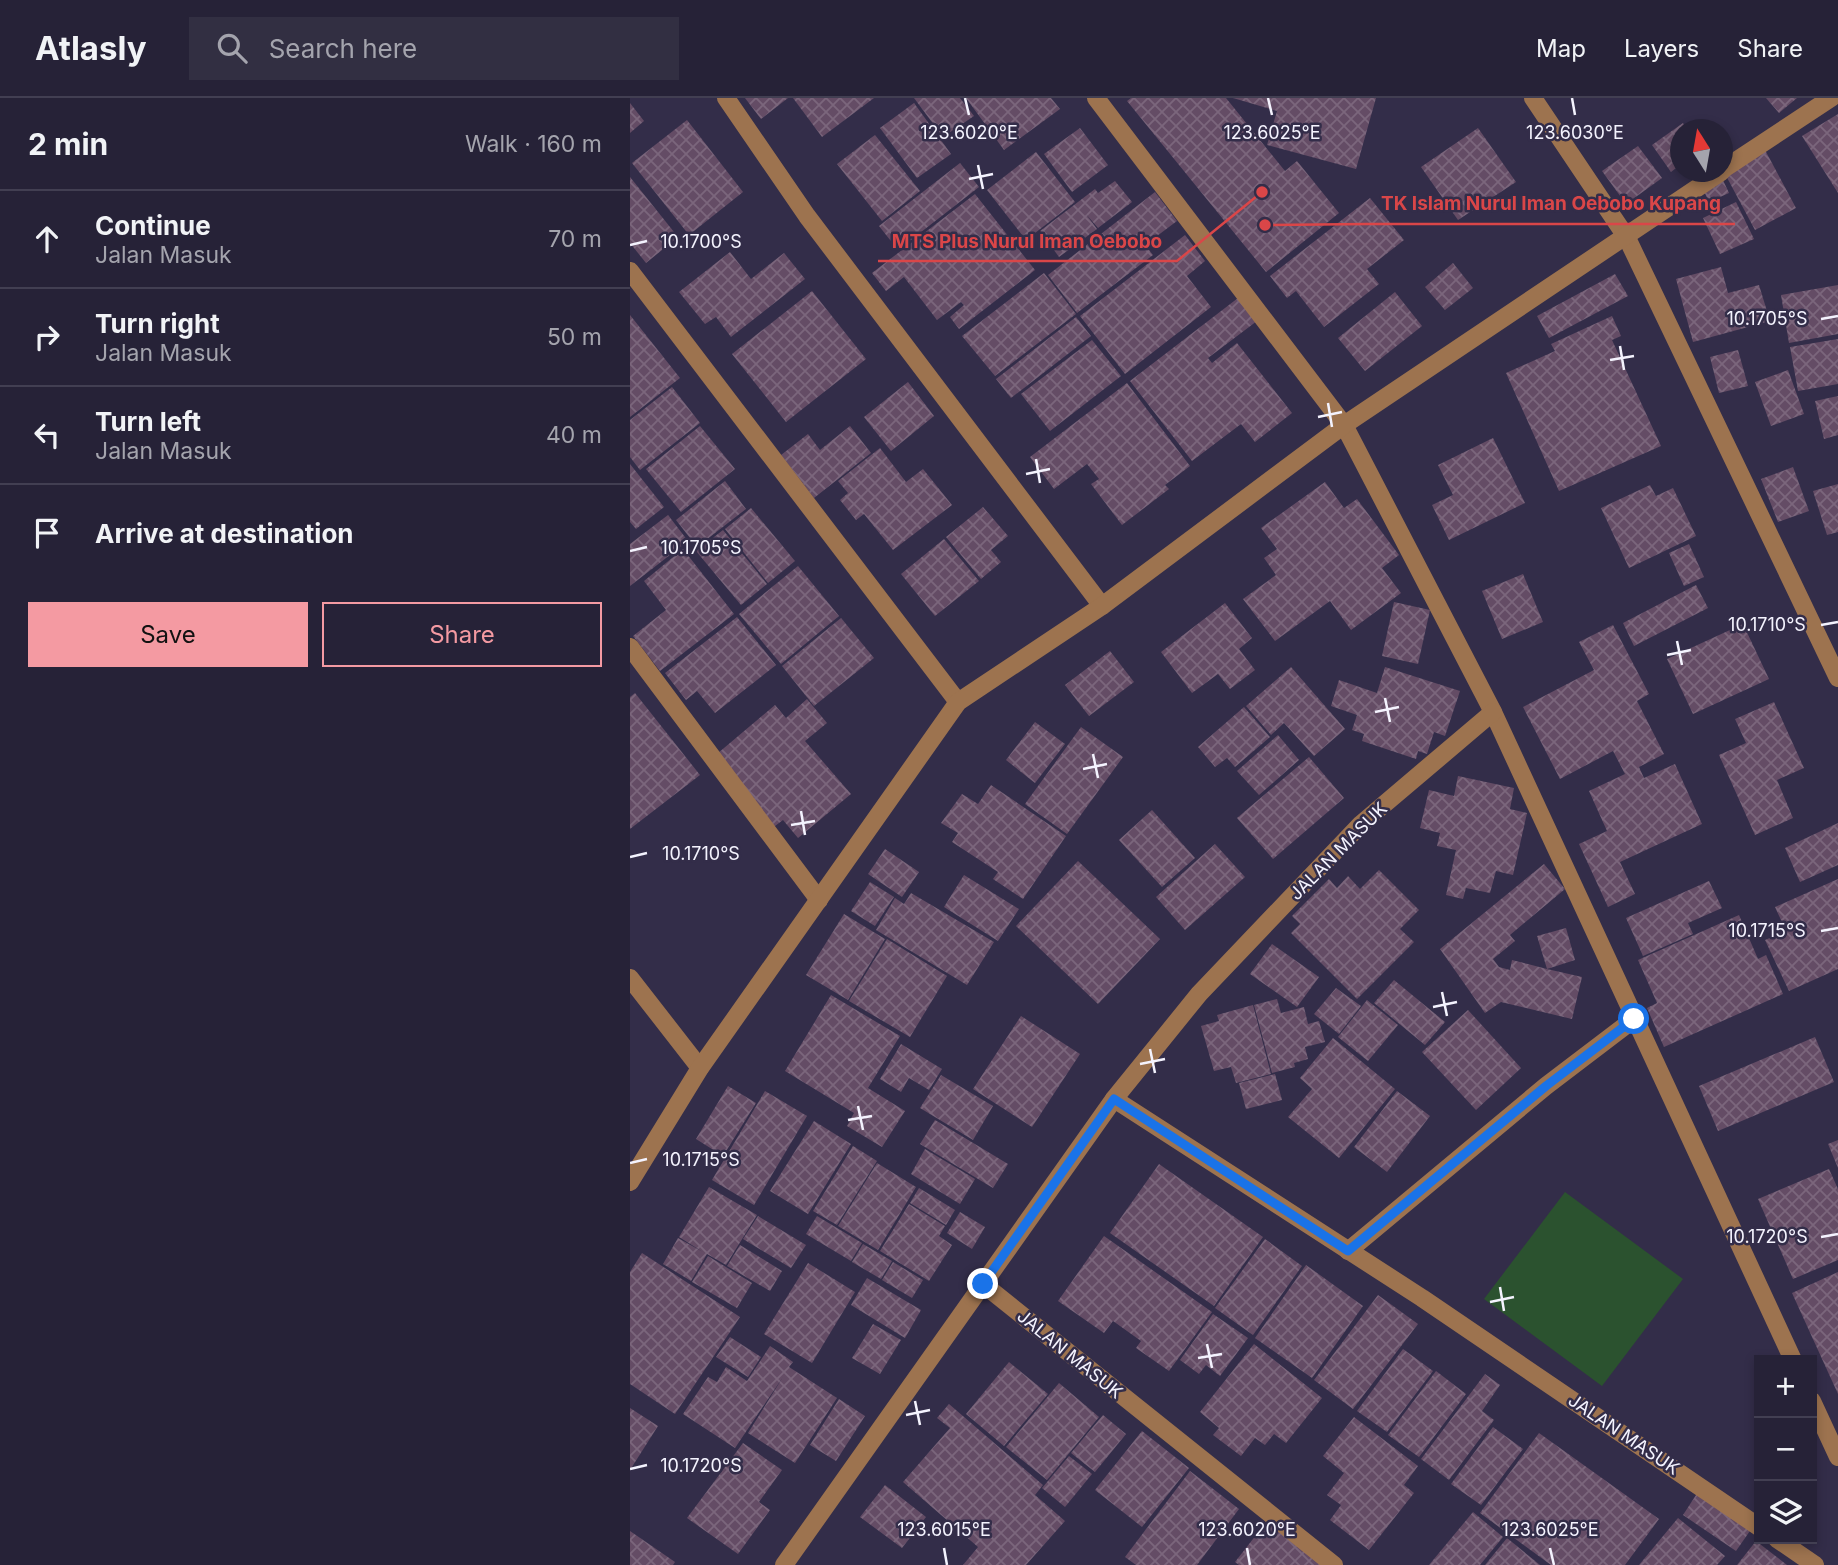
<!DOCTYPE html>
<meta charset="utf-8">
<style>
:root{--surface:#262237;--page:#322f42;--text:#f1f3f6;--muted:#a4a4ad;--line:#423f52;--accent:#f49aa2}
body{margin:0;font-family:Inter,sans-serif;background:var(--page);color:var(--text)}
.controls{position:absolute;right:21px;bottom:21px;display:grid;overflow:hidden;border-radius:0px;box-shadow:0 4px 10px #0003}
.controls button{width:63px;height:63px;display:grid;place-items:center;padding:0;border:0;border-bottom:2px solid var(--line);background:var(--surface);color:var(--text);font:35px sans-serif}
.compass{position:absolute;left:1040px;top:21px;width:63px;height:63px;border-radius:50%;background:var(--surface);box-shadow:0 4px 10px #0003;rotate:349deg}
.stop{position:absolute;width:21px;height:21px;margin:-16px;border:5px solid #1a73e8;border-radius:50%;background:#fff}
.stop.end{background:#1a73e8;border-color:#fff;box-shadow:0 2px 7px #0008}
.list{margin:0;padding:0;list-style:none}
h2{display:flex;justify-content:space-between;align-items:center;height:91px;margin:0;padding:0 28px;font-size:30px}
h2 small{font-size:23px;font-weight:400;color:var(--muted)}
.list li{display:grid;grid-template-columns:46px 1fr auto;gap:21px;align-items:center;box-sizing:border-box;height:98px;padding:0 28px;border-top:2px solid var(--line)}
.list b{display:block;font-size:26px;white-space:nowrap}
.list p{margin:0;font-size:23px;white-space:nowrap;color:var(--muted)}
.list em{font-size:23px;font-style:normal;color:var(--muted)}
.actions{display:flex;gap:14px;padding:21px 28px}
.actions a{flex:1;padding:16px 0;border:2px solid var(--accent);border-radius:0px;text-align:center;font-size:24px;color:var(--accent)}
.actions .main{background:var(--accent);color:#111}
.icon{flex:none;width:38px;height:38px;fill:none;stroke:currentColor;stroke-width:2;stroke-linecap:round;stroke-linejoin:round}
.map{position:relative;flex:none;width:1208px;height:1467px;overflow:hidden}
header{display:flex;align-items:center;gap:42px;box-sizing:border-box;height:98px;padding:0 35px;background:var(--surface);border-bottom:2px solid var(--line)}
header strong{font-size:33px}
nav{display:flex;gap:38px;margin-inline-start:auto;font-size:24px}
.search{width:490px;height:63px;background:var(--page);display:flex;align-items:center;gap:18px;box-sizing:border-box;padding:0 24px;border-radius:0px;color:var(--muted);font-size:26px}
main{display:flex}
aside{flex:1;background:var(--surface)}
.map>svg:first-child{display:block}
.garden{fill:#2b522f}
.building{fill:url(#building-cross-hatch)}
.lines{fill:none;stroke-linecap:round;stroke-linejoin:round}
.minor{stroke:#9d734f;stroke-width:18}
.route{stroke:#1a73e8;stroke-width:9}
.ticks{fill:none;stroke:#f4f3fe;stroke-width:2.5}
.labels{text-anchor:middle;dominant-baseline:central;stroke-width:5;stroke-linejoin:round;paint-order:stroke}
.street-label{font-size:18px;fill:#f4f3fe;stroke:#332d49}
.ticks-label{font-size:18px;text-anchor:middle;fill:#f4f3fe;stroke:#332d49;stroke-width:5;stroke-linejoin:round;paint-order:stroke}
.leader{fill:none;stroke:#da4648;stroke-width:2.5}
.callout-dot{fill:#da4648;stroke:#332d49;stroke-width:2.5}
.callout-label{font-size:19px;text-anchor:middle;font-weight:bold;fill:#da4648;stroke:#332d49;stroke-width:5;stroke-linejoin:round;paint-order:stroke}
</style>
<header>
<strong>Atlasly</strong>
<div class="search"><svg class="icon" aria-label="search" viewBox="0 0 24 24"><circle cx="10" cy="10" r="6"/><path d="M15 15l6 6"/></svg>Search here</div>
<nav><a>Map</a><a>Layers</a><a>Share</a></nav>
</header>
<main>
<aside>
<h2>2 min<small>Walk · 160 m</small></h2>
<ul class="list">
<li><svg class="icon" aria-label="ahead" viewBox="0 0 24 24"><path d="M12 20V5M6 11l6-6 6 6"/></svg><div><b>Continue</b><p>Jalan Masuk</p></div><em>70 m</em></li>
<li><svg class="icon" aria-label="right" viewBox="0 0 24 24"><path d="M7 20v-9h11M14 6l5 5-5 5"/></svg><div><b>Turn right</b><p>Jalan Masuk</p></div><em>50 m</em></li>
<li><svg class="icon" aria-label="left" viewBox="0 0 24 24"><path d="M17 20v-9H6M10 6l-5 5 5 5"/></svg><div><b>Turn left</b><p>Jalan Masuk</p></div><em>40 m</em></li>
<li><svg class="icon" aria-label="arrive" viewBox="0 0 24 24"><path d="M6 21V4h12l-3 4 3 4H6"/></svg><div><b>Arrive at destination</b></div></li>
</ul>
<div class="actions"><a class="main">Save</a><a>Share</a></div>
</aside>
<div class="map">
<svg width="1208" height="1467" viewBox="0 0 1208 1467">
<defs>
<pattern id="building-cross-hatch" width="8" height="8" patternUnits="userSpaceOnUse" patternTransform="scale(1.75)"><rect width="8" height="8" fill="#644c65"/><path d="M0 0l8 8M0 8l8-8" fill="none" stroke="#7b667c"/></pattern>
</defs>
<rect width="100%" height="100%" fill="#332d49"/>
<polygon class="garden" points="935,1094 1053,1181 972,1288 854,1201"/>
<g class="building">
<polygon points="115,0 158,0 131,21"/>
<polygon points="163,0 244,0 192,39"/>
<polygon points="284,0 330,0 344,18 313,39"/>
<polygon points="336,0 421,0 430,11 374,52"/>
<polygon points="501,0 596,0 655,73 667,63 709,115 636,174 497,3"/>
<polygon points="603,0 746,0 726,71 637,47 647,13"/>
<polygon points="1136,0 1167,0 1149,15"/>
<polygon points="0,5 14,23 0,35"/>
<polygon points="284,5 321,56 287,80 250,30"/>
<polygon points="1208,16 1208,95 1172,38"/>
<polygon points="57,22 113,94 59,137 2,65"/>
<polygon points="1053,25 1057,32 1050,32 1050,67 1041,74 1022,47"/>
<polygon points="450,30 478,67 442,94 414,56"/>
<polygon points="848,30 886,84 828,122 791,69"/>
<polygon points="245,37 290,93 252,123 207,66"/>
<polygon points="1008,48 1032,80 996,106 972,73"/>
<polygon points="1135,52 1166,110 1125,132 1094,74"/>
<polygon points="406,54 445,104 396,142 357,92"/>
<polygon points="330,65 349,89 268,152 249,128"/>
<polygon points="0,79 48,139 16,165 0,145"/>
<polygon points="1092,80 1099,95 1079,104 1072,89"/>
<polygon points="485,83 502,104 468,130 456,116 467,131 429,159 410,133 465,91 468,95"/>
<polygon points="525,94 547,123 515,147 523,157 447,215 418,177"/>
<polygon points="345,96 405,172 329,231 320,219 334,207 331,204 307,222 274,179 256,193 242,175"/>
<polygon points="740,100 774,142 737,171 749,186 694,229 666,193 657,200 640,178"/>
<polygon points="1106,104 1124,141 1090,156 1073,120"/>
<polygon points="555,137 575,163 557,178 581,209 495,276 450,218"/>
<polygon points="100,154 121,181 154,155 175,181 101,239 86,219 75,226 49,194"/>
<polygon points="823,165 843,190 815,212 795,189"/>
<polygon points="1091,169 1098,195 1129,187 1140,223 1063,244 1046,181"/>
<polygon points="414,175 446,216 365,278 332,238"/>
<polygon points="985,176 998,198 919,240 907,218"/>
<polygon points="1208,187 1208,236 1159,245 1151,197"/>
<polygon points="182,193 236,261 156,324 102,256"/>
<polygon points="765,194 792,228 735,273 708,240"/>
<polygon points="608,200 627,223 578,260 582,265 607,245 662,315 625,344 611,326 562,363 500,283"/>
<polygon points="0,217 50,280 0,319"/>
<polygon points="982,218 991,238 982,242 1031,348 929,393 876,275 925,253 921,246"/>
<polygon points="446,219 461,238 381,300 366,281"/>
<polygon points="1208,241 1208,286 1168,293 1160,249"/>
<polygon points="462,242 491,278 420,333 391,296"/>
<polygon points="1108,252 1118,288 1089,295 1080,259"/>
<polygon points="1158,272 1174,316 1141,328 1125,284"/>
<polygon points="278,284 304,318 261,353 234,319"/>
<polygon points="497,285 560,368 535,387 539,391 492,427 461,386 469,381 457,366 424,391 400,359"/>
<polygon points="42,289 70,325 10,372 0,359 0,322"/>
<polygon points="1208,298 1208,337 1194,341 1185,303"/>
<polygon points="70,328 105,371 51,414 16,371"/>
<polygon points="220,328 241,355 184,400 151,357 178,336 190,352"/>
<polygon points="863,340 895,405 819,442 802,407 823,397 808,367"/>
<polygon points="250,350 276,384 293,371 322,407 263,452 234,416 226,422 210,402 218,395 208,383"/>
<polygon points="0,366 34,409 6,431 0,424"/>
<polygon points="1163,369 1179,413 1148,424 1131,381"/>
<polygon points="95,383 116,411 67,449 46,422"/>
<polygon points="695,384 714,410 727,401 769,457 752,470 771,495 721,532 700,503 645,543 613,501 646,477 634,460 647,451 631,430"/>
<polygon points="1208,386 1208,434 1197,437 1183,393"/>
<polygon points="1020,387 1026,398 1043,390 1066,438 999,470 971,410"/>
<polygon points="353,409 378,438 361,452 371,464 351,481 316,439"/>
<polygon points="121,410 165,463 138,485 95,431"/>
<polygon points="38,417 58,443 0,488 0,446"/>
<polygon points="93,432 137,486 111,507 66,453"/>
<polygon points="314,441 349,483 305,518 271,476"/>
<polygon points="1059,446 1074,479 1054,488 1039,455"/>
<polygon points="53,451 104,516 30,573 3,538 36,512 14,483"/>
<polygon points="168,468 209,518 151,566 109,516"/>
<polygon points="893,476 913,524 872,541 852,493"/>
<polygon points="1066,487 1078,510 1004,548 993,525"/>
<polygon points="764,504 800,512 788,566 752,558"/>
<polygon points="595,505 622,540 609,551 625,572 600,591 588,576 562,595 531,554"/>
<polygon points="107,519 146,567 85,615 67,593 56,602 35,575"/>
<polygon points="211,520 244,560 184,608 152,568"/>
<polygon points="1113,526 1139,581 1063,616 1037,561"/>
<polygon points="983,527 1019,596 1007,603 1034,656 1009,669 1014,680 1045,666 1072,726 990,764 1005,796 978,809 949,746 977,733 959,693 995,676 983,653 930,681 893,609 964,572 949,544"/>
<polygon points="480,553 504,584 459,618 435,587"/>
<polygon points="661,569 715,631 684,658 654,625 641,637 616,608"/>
<polygon points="755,569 830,593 815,638 804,634 797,656 788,653 786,661 732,643 734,636 722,632 727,617 701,608 709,582 747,595"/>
<polygon points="5,595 70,677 0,731 0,599"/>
<polygon points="177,601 197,625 175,643 221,696 168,740 153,722 141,731 81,661 145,607 156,620"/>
<polygon points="1144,604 1174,670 1147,682 1163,720 1125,737 1089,657 1116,645 1105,621"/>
<polygon points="614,609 640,639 605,669 597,660 585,669 568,649"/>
<polygon points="405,624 435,646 405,685 376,662"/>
<polygon points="451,629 493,659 437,736 395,706"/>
<polygon points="648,637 669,662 629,697 607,673"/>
<polygon points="679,659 714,700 643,761 607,720"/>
<polygon points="828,678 884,690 880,711 897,715 883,777 866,773 860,795 836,790 833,801 816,797 826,752 807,748 810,735 790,730 799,692 824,698"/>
<polygon points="361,687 436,738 393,801 363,781 368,774 322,744 328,735 311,725 332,696 348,706"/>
<polygon points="522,712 565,760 532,789 489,742"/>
<polygon points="1208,725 1208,767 1170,784 1155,750"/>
<polygon points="585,746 615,779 555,832 526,799"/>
<polygon points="255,751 289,774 272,799 238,776"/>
<polygon points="448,763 530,841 468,906 386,828"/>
<polygon points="914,766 935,791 880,837 885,843 863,861 869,869 880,872 882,862 917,871 907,838 936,830 945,862 917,871 952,879 942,921 871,904 855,915 810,851"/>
<polygon points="749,772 789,812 770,831 784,844 727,901 661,835 670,826 662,818 699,781 707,790 718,778 730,791"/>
<polygon points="334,777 389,811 368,843 314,809"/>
<polygon points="1208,781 1208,871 1159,893 1135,842 1156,833 1145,809"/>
<polygon points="1079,783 1092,810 1058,825 1063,836 1013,858 996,820"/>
<polygon points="240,784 264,799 245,828 221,813"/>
<polygon points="281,795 364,844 337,887 246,832 265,800 274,806"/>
<polygon points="214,816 255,841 218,902 176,877"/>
<polygon points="1109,817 1128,861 1136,857 1153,896 1034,949 1017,910 1027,905 1008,862"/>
<polygon points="257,841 317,878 280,939 219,903"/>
<polygon points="642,846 689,879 667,909 620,876"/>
<polygon points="764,882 815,924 795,947 744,905"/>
<polygon points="706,890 731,908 709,936 684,916"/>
<polygon points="201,897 270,938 238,990 275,1013 252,1049 217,1028 224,1015 155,973"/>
<polygon points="647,901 651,915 674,909 678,926 689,923 695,944 675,949 678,961 664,965 665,969 642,975 624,907"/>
<polygon points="737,902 768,927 738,963 708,939"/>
<polygon points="623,907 641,976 606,985 601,969 584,973 571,928 589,923 587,917"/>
<polygon points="838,912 891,970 846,1012 792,954"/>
<polygon points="391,918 450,956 402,1029 343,991"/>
<polygon points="1185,939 1204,984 1088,1033 1069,988"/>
<polygon points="703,940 765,991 709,1060 658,1019 682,991 670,980"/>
<polygon points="271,946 312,971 299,992 279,980 271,994 250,981"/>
<polygon points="645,976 652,1002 616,1011 609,985"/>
<polygon points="311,977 363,1008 343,1042 290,1010"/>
<polygon points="98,988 126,1005 93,1058 66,1041"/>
<polygon points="135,993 177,1018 124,1107 82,1082"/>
<polygon points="767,993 800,1018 757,1074 724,1049"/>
<polygon points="305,1022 378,1066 363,1090 290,1046"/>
<polygon points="184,1023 221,1046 178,1116 140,1093"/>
<polygon points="1208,1042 1208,1070 1198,1046"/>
<polygon points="223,1048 247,1063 207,1127 183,1113"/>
<polygon points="295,1051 345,1081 330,1106 281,1076"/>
<polygon points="247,1065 286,1089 248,1152 208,1128"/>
<polygon points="529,1066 633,1139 584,1208 480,1135"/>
<polygon points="1199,1071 1208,1091 1208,1162 1163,1181 1128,1101"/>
<polygon points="79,1089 127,1117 96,1167 77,1156 61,1183 33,1166 48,1140 73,1154 49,1139"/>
<polygon points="289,1090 325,1112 316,1127 280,1105"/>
<polygon points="279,1106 315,1128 309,1138 322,1147 299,1183 250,1153"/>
<polygon points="330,1114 355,1129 342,1151 317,1135"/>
<polygon points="128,1118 176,1147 161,1170 113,1141"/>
<polygon points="187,1118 232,1145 221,1163 176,1136"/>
<polygon points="474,1138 582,1214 539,1273 506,1250 511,1243 483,1223 474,1235 428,1203"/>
<polygon points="635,1141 672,1168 623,1237 585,1210"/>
<polygon points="233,1146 262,1163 251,1181 222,1164"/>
<polygon points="110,1147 152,1173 140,1193 97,1168"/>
<polygon points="12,1155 110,1219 45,1316 0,1286 0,1174"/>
<polygon points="78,1158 122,1185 107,1210 62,1184"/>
<polygon points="263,1164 293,1182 282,1200 252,1182"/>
<polygon points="178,1165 225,1194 182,1265 134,1236"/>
<polygon points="676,1167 733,1208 682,1280 625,1240"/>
<polygon points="1208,1174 1208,1296 1162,1195"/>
<polygon points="237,1180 291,1212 275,1240 221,1207"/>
<polygon points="748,1197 788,1226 723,1311 684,1282"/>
<polygon points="583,1216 618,1240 590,1278 576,1267 569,1276 550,1262"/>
<polygon points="243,1226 271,1242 250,1276 222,1260"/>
<polygon points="100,1239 131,1259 118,1279 86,1259"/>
<polygon points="624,1246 692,1300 656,1345 644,1336 635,1347 625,1340 611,1358 583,1337 589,1330 570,1314"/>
<polygon points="140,1248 163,1264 159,1269 207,1300 165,1365 118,1335 153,1279 105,1350 53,1316 78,1279 87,1284 96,1269 117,1283"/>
<polygon points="773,1251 803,1273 757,1334 727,1313"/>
<polygon points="379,1264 418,1296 374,1348 336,1316"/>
<polygon points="806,1273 836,1296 789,1359 758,1337"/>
<polygon points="855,1276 870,1287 852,1313 864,1322 819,1382 791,1361"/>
<polygon points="429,1285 469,1319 417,1382 376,1349"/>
<polygon points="209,1301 235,1318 206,1363 180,1347"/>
<polygon points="319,1306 413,1387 405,1397 435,1423 396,1467 333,1467 348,1449 273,1384 320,1330 307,1320"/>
<polygon points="0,1310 28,1328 0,1372"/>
<polygon points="473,1317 496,1336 465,1374 441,1355"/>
<polygon points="724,1319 788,1368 774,1387 784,1395 739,1452 700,1422 711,1407 697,1397 714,1375 693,1358"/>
<polygon points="863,1329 893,1351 851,1407 821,1386"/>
<polygon points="512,1333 559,1370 512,1429 465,1392"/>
<polygon points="909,1335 1029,1421 995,1467 921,1467 850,1415"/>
<polygon points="113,1345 152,1372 129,1404 140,1412 108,1456 57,1420"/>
<polygon points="439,1358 462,1376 435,1409 412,1390"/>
<polygon points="560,1373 609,1411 567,1467 506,1467 495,1459"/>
<polygon points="255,1387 296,1419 272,1450 230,1419"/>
<polygon points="1068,1394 1122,1430 1106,1453 1053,1417"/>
<polygon points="843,1414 873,1439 850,1467 799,1467"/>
<polygon points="1048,1420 1095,1458 1087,1467 1009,1467"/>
<polygon points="637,1423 692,1467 609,1467 605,1464"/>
<polygon points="0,1433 45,1464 43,1467 0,1467"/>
<polygon points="877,1440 910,1467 855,1467"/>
<polygon points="1126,1443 1157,1467 1107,1467"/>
</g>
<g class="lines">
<g class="minor">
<polyline points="96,0 177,118 472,508"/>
<polyline points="466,0 714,327 863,614 1163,1262"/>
<polyline points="903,0 997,140 1208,580"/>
<polyline points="1092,72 1201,0"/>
<polyline points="0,173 328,604"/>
<polyline points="0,549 189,802"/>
<polyline points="0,880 70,970"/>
<polyline points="484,1001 792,1200 1129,1429"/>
<polyline points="0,1084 70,970 328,604 472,508 714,327 1091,74"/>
<polyline points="718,1153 916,988 1004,921"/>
<polyline points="353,1186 704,1467"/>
<polyline points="1182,1303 1208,1359"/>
<polyline points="1147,1441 1185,1467"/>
<polyline points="154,1467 484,1001 569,896 731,726 863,614"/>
</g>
</g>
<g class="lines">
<polyline class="route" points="353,1186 484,1001 718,1153 916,988 1004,921"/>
</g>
<path class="ticks" d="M 335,0 L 339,17M 638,0 L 642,17M 942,0 L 945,17M 348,67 L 353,91M 339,81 L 363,76M 0,147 L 17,143M 1191,221 L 1208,218M 990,248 L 994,272M 980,262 L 1004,258M 698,305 L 702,329M 688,319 L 712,314M 406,361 L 410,385M 396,376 L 420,371M 0,453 L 17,449M 1191,527 L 1208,524M 1047,543 L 1052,567M 1037,557 L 1061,552M 755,600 L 760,624M 745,614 L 769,609M 463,656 L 468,680M 453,671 L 477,666M 171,713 L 175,737M 161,727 L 185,723M 0,759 L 17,755M 1191,833 L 1208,830M 812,894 L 817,918M 803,909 L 827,904M 520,951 L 525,975M 510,966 L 535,961M 228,1008 L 233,1032M 218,1022 L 242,1018M 0,1065 L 17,1061M 1191,1139 L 1208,1136M 870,1189 L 874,1213M 860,1204 L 884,1199M 577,1246 L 582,1270M 568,1260 L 592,1256M 285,1303 L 290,1327M 276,1317 L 300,1312M 0,1371 L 17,1367M 314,1450 L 317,1467M 617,1450 L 620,1467M 920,1450 L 924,1467"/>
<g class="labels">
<g class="street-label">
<text transform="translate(708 753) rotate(-45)">JALAN MASUK</text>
<text transform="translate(440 1256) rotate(39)">JALAN MASUK</text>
<text transform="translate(994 1336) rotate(34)">JALAN MASUK</text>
</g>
</g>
<g class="ticks-label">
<text x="339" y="41">123.6020°E</text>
<text x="642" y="41">123.6025°E</text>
<text x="945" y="41">123.6030°E</text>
<text x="71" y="150">10.1700°S</text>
<text x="1137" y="227">10.1705°S</text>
<text x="71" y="456">10.1705°S</text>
<text x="1137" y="533">10.1710°S</text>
<text x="71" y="762">10.1710°S</text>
<text x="1137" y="839">10.1715°S</text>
<text x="71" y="1068">10.1715°S</text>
<text x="1137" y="1145">10.1720°S</text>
<text x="71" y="1374">10.1720°S</text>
<text x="314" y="1438">123.6015°E</text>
<text x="617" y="1438">123.6020°E</text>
<text x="920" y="1438">123.6025°E</text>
</g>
<path class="leader" d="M635 127L737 126H1105M632 94L547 163H248"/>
<g class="callout-dot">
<circle cx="635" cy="127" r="7"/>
<circle cx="632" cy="94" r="7"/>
</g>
<g class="callout-label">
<text x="921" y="112">TK Islam Nurul Iman Oebobo Kupang</text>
<text x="397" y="150">MTS Plus Nurul Iman Oebobo</text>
</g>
</svg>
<div class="controls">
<button>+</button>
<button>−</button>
<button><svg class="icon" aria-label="layers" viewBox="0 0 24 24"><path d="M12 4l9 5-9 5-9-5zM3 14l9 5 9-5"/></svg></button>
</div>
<svg class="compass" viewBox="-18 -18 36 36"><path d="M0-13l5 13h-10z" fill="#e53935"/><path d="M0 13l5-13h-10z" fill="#a4a4ad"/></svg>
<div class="stop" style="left:1004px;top:921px"></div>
<div class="stop end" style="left:353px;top:1186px"></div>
</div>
</main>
